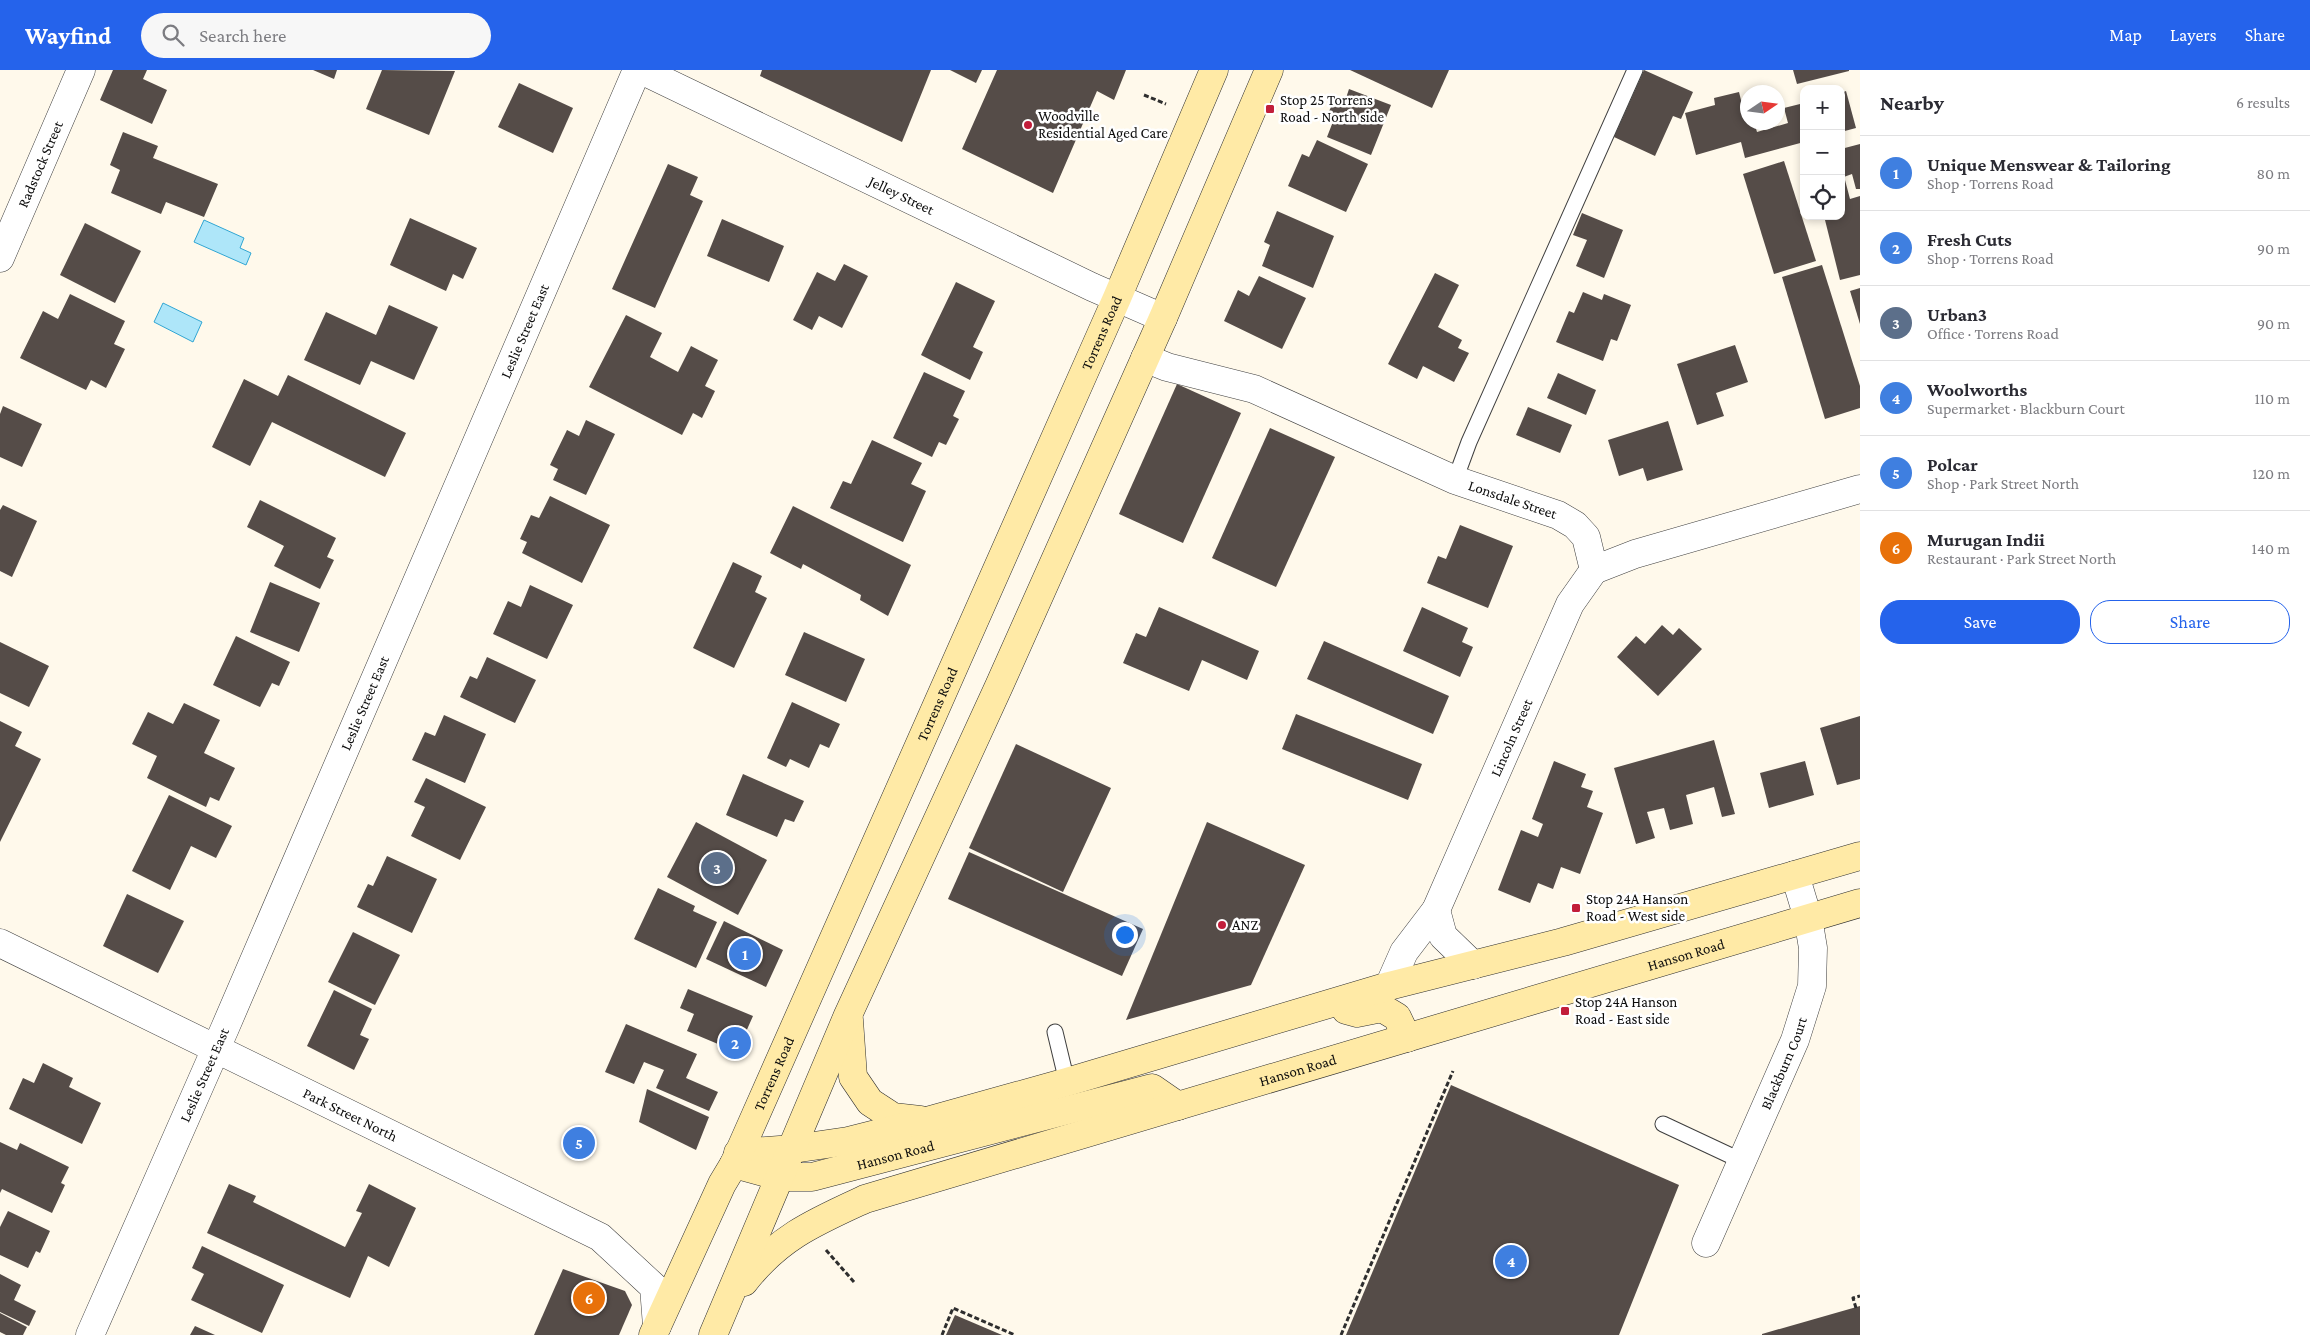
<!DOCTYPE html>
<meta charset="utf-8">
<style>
:root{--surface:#fff;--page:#f7f7f7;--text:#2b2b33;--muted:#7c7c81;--line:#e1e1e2;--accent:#2563eb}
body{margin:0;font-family:"Crimson Pro",serif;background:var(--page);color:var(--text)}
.controls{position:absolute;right:15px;top:15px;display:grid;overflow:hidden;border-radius:10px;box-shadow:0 2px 8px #0003}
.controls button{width:45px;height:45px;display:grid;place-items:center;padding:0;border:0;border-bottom:1px solid var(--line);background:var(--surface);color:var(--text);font:25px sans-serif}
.compass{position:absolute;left:1740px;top:15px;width:45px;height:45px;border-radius:50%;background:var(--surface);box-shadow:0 2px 8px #0003;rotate:77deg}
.you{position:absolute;left:1124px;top:864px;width:18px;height:18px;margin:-12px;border:4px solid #fff;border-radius:50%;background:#1a73e8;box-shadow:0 0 0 8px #1a73e833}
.badge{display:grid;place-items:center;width:32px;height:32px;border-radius:50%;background:var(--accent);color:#fff;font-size:16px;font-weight:700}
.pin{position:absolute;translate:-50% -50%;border:2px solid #fff;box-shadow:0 1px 5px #0006}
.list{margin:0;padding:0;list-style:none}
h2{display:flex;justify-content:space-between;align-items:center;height:65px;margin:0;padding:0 20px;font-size:21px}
h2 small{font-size:16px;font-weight:400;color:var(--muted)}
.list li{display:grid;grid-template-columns:32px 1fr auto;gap:15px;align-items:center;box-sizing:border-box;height:75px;padding:0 20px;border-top:1px solid var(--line)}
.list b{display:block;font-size:19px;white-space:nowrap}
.list p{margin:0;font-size:16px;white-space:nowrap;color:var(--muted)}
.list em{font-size:16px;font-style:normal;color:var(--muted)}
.actions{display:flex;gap:10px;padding:15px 20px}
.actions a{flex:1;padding:11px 0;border:1px solid var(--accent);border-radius:20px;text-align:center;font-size:18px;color:var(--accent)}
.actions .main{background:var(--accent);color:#fff}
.icon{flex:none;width:28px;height:28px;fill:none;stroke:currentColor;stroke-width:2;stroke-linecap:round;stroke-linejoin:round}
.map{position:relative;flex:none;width:1860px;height:1265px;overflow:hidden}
header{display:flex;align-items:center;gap:30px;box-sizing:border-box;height:70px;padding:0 25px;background:var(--accent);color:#fff}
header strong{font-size:24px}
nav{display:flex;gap:28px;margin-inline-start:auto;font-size:18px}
.search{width:350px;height:45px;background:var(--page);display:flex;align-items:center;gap:12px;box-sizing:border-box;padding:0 18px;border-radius:28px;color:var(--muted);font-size:19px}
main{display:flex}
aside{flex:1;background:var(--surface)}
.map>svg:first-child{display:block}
.water{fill:#aee6f9;stroke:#31a6d3}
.building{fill:#554c48}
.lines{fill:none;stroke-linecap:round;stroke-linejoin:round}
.service-casing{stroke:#3f3f3f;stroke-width:17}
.minor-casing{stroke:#3f3f3f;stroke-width:29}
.secondary-casing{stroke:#2e2e2e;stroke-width:29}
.path{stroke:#2e2e2e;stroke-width:3;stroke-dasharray:5 2.5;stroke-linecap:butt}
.service{stroke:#fff;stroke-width:15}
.minor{stroke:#fff;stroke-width:28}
.secondary{stroke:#ffeaa6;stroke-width:28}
.poi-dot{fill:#c21e3a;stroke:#fff;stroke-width:2}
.labels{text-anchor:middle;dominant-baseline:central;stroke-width:5;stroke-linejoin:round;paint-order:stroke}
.poi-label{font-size:15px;fill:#0c0c0c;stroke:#fff;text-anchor:start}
.street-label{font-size:15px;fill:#0c0c0c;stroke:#fff}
</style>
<header>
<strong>Wayfind</strong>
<div class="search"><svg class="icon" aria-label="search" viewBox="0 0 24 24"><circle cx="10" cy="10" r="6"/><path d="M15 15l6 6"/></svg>Search here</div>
<nav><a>Map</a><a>Layers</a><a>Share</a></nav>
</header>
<main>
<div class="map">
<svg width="1860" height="1265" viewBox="0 0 1860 1265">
<rect width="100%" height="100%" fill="#fff9eb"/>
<g class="water">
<polygon points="204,150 244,168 240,178 251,183 246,195 194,172"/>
<polygon points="163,233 202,252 193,272 154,252"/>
</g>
<g class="building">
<polygon points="113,0 147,0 143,9 167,20 152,54 100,30"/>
<polygon points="313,0 337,0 334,9"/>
<polygon points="382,0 455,1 429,65 366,39"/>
<polygon points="762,0 931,0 902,72 760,6"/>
<polygon points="950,0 982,0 976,13"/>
<polygon points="997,0 1126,0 1114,30 1097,21 1053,123 962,79"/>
<polygon points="1350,0 1449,0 1432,38"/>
<polygon points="1644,0 1693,22 1681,49 1673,46 1655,86 1614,67"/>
<polygon points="1793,0 1849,0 1849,1 1797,14"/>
<polygon points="519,13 573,38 553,83 498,57"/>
<polygon points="1349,19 1391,35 1371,85 1327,67 1334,49 1327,46 1334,30 1344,34"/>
<polygon points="1846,21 1856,58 1841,62 1841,23"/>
<polygon points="1739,22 1745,46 1748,45 1748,52 1754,52 1757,62 1788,53 1784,38 1804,33 1804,72 1745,88 1741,72 1696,85 1685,43 1715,35 1714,28"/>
<polygon points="123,62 158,76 153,88 218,114 204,147 166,132 161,144 111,123 120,100 110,95"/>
<polygon points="1317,70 1368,94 1346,142 1288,116 1302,84 1309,87"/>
<polygon points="1860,74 1860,119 1856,119 1852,104 1841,108 1841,79"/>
<polygon points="1784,91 1816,191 1774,204 1743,104"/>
<polygon points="668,94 698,107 690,125 703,131 655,238 612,219"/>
<polygon points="1845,110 1850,129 1860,126 1860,205 1840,210 1824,146 1841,146 1841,111"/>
<polygon points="1277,141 1334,166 1313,218 1262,196 1270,175 1264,172"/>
<polygon points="1582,143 1623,160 1604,208 1576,196 1587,170 1573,165"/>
<polygon points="410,148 477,178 463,209 453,204 446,221 390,195"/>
<polygon points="722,149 784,176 769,212 707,186"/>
<polygon points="85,153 141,181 115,233 60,205"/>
<polygon points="844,194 868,206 842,258 819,246 812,260 793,250 817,202 835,211"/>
<polygon points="1822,195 1860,316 1860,338 1825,349 1782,207"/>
<polygon points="1435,203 1459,215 1438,257 1462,270 1458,278 1469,283 1454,312 1423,296 1417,309 1388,294"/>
<polygon points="1259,206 1306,228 1282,279 1224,251 1238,220 1249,226"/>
<polygon points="956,212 995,231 973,277 983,282 970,310 921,285"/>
<polygon points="1860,218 1860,254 1850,221"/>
<polygon points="1583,222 1602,230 1604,224 1631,235 1617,271 1611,269 1603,291 1556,272 1569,241 1574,243"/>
<polygon points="70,224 125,251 114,274 125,279 106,318 91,310 86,320 20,288 43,241 58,249"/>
<polygon points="389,235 438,257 414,310 371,291 360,315 304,290 326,242 376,265"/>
<polygon points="626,245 662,263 650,287 678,302 691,276 718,290 705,316 715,321 702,348 693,343 682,365 589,317"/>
<polygon points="1735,275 1748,312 1716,323 1724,346 1697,355 1677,294"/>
<polygon points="924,302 965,321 953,346 959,349 946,375 939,372 932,387 893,368"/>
<polygon points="1558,303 1596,320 1586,345 1547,328"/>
<polygon points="288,305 406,363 385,407 272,352 250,396 212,377 244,309 278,326"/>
<polygon points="1177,314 1241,343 1183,473 1119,444"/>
<polygon points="3,336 42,354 22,397 0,387 0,344"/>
<polygon points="1528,337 1572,355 1560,383 1516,365"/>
<polygon points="586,350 615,364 586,425 553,410 558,399 550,395 567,360 579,366"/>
<polygon points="1668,351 1683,400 1647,411 1643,398 1619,406 1608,370"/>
<polygon points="1270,358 1335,387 1276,517 1212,488"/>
<polygon points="872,370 922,393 911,414 926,421 903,472 830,438 843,411 851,414"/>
<polygon points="550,426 610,455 582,513 522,483 527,472 520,469 531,445 539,448"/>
<polygon points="260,430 336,468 327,487 334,490 320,519 274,496 284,476 247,457"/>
<polygon points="3,435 37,451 12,507 0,501 0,440"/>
<polygon points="793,436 911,495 888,546 860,530 861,525 803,494 801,499 770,483"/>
<polygon points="1460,455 1513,476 1488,538 1427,513 1438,486 1446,489"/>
<polygon points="733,492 762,506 755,522 767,528 734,598 693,578"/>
<polygon points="270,512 320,533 299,582 250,562"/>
<polygon points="530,515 573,535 547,589 493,564 508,531 521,537"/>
<polygon points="1159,537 1259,581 1247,610 1202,590 1189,621 1123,593 1136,563 1146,567"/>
<polygon points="1422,537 1468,558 1462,572 1473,577 1460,607 1403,581"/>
<polygon points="1662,555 1673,565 1679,558 1702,579 1658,626 1617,587 1636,566 1645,574"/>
<polygon points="804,562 865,589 846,632 785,605"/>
<polygon points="236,566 290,592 279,616 272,613 260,637 213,615"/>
<polygon points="1324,571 1449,626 1433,664 1307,609"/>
<polygon points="0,572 49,596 29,637 0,623"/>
<polygon points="487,587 536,610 515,653 460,627 470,606 477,609"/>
<polygon points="792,632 840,654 829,678 820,674 809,698 790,689 786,697 767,688"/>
<polygon points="184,633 220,650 204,683 235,698 219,731 210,727 206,737 147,708 157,686 132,674 148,642 173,654"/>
<polygon points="1296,644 1422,694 1408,730 1282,679"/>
<polygon points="444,645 486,664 465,713 412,690 425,662 435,666"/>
<polygon points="1860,646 1860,709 1837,715 1820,658"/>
<polygon points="0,651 22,662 15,676 41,689 0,772"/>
<polygon points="1714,670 1735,744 1722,747 1714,717 1686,725 1693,754 1670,760 1664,738 1647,742 1655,768 1636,774 1614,698"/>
<polygon points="1016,674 1111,718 1063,822 969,778"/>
<polygon points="1554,691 1586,704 1581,717 1593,721 1587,737 1603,743 1580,804 1561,797 1553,819 1538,813 1530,833 1498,820 1521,760 1538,767 1543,754 1532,749"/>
<polygon points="1805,691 1814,725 1769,738 1760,703"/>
<polygon points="743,704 804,731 794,752 785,749 777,767 726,745"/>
<polygon points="426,708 486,737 460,790 411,766 425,737 414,732"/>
<polygon points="169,725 232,756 216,788 191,776 170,820 132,801"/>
<polygon points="696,752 767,790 738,845 667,807"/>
<polygon points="1207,752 1305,795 1251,915 1126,950"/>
<polygon points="969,782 1143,859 1122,906 948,829"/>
<polygon points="387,786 437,809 412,863 357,837 368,814 373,816"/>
<polygon points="658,818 695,836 693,841 717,852 696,898 634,869"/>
<polygon points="127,824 184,851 158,903 103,876"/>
<polygon points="724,851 783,880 766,917 706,889"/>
<polygon points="353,862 400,885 375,935 328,912"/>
<polygon points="688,919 753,946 737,982 687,961 694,944 680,938"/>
<polygon points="334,920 372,939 360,965 369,969 354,1000 307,976"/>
<polygon points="626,954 697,984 686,1008 718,1022 709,1041 656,1018 664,1000 644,992 634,1014 605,1002"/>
<polygon points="43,993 73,1008 69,1017 101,1033 82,1074 9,1039 23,1008 34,1013"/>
<polygon points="1451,1015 1679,1115 1619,1265 1346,1265"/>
<polygon points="647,1019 709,1047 696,1080 639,1052"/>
<polygon points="0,1072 17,1080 20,1073 69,1097 61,1113 65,1115 52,1143 2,1119 0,1123"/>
<polygon points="229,1114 256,1126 253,1132 345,1177 362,1143 356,1141 369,1114 416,1138 389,1197 368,1186 350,1228 207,1163"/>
<polygon points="8,1141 50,1161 40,1183 36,1181 28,1198 0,1185 0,1157"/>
<polygon points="202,1176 284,1215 262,1263 191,1230 204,1204 192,1198"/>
<polygon points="563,1199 625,1221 632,1235 619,1265 534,1265"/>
<polygon points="0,1204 21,1215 14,1230 36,1241 29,1256 0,1242"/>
<polygon points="1860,1236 1860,1265 1762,1265 1762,1264"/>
<polygon points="0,1243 27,1257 23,1265 6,1265 0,1262"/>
<polygon points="955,1245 1002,1265 946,1265"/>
<polygon points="195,1256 215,1265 190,1265"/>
</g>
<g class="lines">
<defs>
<g id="service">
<polyline points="1455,410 1469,372 1635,0"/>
<polyline points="1055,962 1067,1012"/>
<polyline points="1663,1054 1742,1091"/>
</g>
<g id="minor">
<path id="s1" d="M 641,0 L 1092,217 L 1163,248"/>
<path id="s2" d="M 0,188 L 81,0"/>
<path id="s3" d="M 1145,288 L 1167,297 L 1254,319 L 1455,410 L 1558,445 L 1575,455 L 1586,467 L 1594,500"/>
<polyline points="1594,500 1635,484 1860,419"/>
<polyline points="1436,840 1443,866 1473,895"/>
<path id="s4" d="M 0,873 L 600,1167 L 654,1217 L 657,1256"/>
<path id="s5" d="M 1389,916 L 1404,882 L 1436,840 L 1570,534 L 1594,500"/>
<path id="s6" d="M 1706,1173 L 1795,970 L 1812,916 L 1813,878 L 1808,848 L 1795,805"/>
<path id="s7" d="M 90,1265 L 225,958 L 637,0"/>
</g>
<g id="secondary">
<polyline points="1346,940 1357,943 1382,938 1397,947 1407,968"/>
<polyline points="849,950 853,1007 870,1032 893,1047 920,1050"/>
<polyline points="738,1083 793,1079 848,1071 927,1051 1067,1012 1389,916 1563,872 1860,786"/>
<path id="s8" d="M 734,1094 L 782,1107 L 812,1107 L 1152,1018 L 1178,1036"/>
<path id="s9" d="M 744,1212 C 779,1167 815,1152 865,1129 L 1860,833"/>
<path id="s10" d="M 653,1265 L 722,1114 L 734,1094 L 1117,228 L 1214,0"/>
<polyline points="713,1265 848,945 999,616 1163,248 1269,0"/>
</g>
</defs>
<use href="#service" class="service-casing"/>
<use href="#minor" class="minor-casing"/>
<use href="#secondary" class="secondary-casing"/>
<g class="path">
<polyline points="1144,25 1166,34"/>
<polyline points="826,1180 854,1212"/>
<polyline points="1856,1238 1853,1228 1860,1226"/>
<polyline points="942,1265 953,1238 1015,1265"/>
<polyline points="1341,1265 1453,1001"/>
</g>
<use href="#service" class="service"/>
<use href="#minor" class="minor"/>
<use href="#secondary" class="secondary"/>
</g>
<g class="poi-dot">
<rect x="1265" y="34" width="10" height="10" rx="2.5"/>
<circle cx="1028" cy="55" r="5"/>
<rect x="1571" y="833" width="10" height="10" rx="2.5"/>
<circle cx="1222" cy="855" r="5"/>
<rect x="1560" y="936" width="10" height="10" rx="2.5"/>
</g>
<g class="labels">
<g class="poi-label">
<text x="1280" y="30">Stop 25 Torrens<tspan x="1280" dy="17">Road - North side</tspan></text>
<text x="1038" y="46">Woodville<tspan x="1038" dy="17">Residential Aged Care</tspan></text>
<text x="1586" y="829">Stop 24A Hanson<tspan x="1586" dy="17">Road - West side</tspan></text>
<text x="1232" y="855">ANZ</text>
<text x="1575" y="932">Stop 24A Hanson<tspan x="1575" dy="17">Road - East side</tspan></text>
</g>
<g class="street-label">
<text stroke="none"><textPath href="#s2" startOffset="102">Radstock Street</textPath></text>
<text stroke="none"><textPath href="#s1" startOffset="289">Jelley Street</textPath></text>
<text stroke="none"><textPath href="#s7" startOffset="1094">Leslie Street East</textPath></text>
<text stroke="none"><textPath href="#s10" startOffset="1098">Torrens Road</textPath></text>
<text stroke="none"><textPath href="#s3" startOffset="395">Lonsdale Street</textPath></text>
<text stroke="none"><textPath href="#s7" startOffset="689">Leslie Street East</textPath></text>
<text stroke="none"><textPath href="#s10" startOffset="692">Torrens Road</textPath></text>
<text stroke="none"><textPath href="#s5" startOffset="278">Lincoln Street</textPath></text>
<text stroke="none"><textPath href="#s9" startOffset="1005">Hanson Road</textPath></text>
<text stroke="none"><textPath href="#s6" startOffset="196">Blackburn Court</textPath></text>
<text stroke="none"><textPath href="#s9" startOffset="600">Hanson Road</textPath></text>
<text stroke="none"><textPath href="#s10" startOffset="288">Torrens Road</textPath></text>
<text stroke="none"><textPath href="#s7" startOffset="284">Leslie Street East</textPath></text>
<text stroke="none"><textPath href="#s4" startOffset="390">Park Street North</textPath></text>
<text stroke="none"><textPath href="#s8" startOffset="166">Hanson Road</textPath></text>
</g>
</g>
</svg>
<div class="controls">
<button>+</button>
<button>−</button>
<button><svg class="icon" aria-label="locate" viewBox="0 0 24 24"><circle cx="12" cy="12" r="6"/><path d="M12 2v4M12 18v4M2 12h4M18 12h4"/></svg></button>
</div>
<svg class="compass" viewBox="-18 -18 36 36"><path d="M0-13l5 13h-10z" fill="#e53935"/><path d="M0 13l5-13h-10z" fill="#7c7c81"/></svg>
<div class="you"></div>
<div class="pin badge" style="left:745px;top:884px;background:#3f7fe0">1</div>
<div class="pin badge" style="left:735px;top:973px;background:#3f7fe0">2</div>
<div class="pin badge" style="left:717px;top:798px;background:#5c6f8a">3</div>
<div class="pin badge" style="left:1511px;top:1191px;background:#3f7fe0">4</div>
<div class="pin badge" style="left:579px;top:1073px;background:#3f7fe0">5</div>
<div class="pin badge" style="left:589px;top:1228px;background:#e8710a">6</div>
</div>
<aside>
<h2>Nearby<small>6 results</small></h2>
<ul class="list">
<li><span class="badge" style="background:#3f7fe0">1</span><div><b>Unique Menswear &amp; Tailoring</b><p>Shop · Torrens Road</p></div><em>80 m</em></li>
<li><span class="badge" style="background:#3f7fe0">2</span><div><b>Fresh Cuts</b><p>Shop · Torrens Road</p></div><em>90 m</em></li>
<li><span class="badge" style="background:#5c6f8a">3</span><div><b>Urban3</b><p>Office · Torrens Road</p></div><em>90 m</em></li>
<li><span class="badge" style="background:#3f7fe0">4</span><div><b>Woolworths</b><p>Supermarket · Blackburn Court</p></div><em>110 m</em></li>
<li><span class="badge" style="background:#3f7fe0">5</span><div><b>Polcar</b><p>Shop · Park Street North</p></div><em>120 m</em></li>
<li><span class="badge" style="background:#e8710a">6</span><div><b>Murugan Indii</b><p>Restaurant · Park Street North</p></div><em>140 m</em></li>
</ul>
<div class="actions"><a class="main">Save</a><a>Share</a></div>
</aside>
</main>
